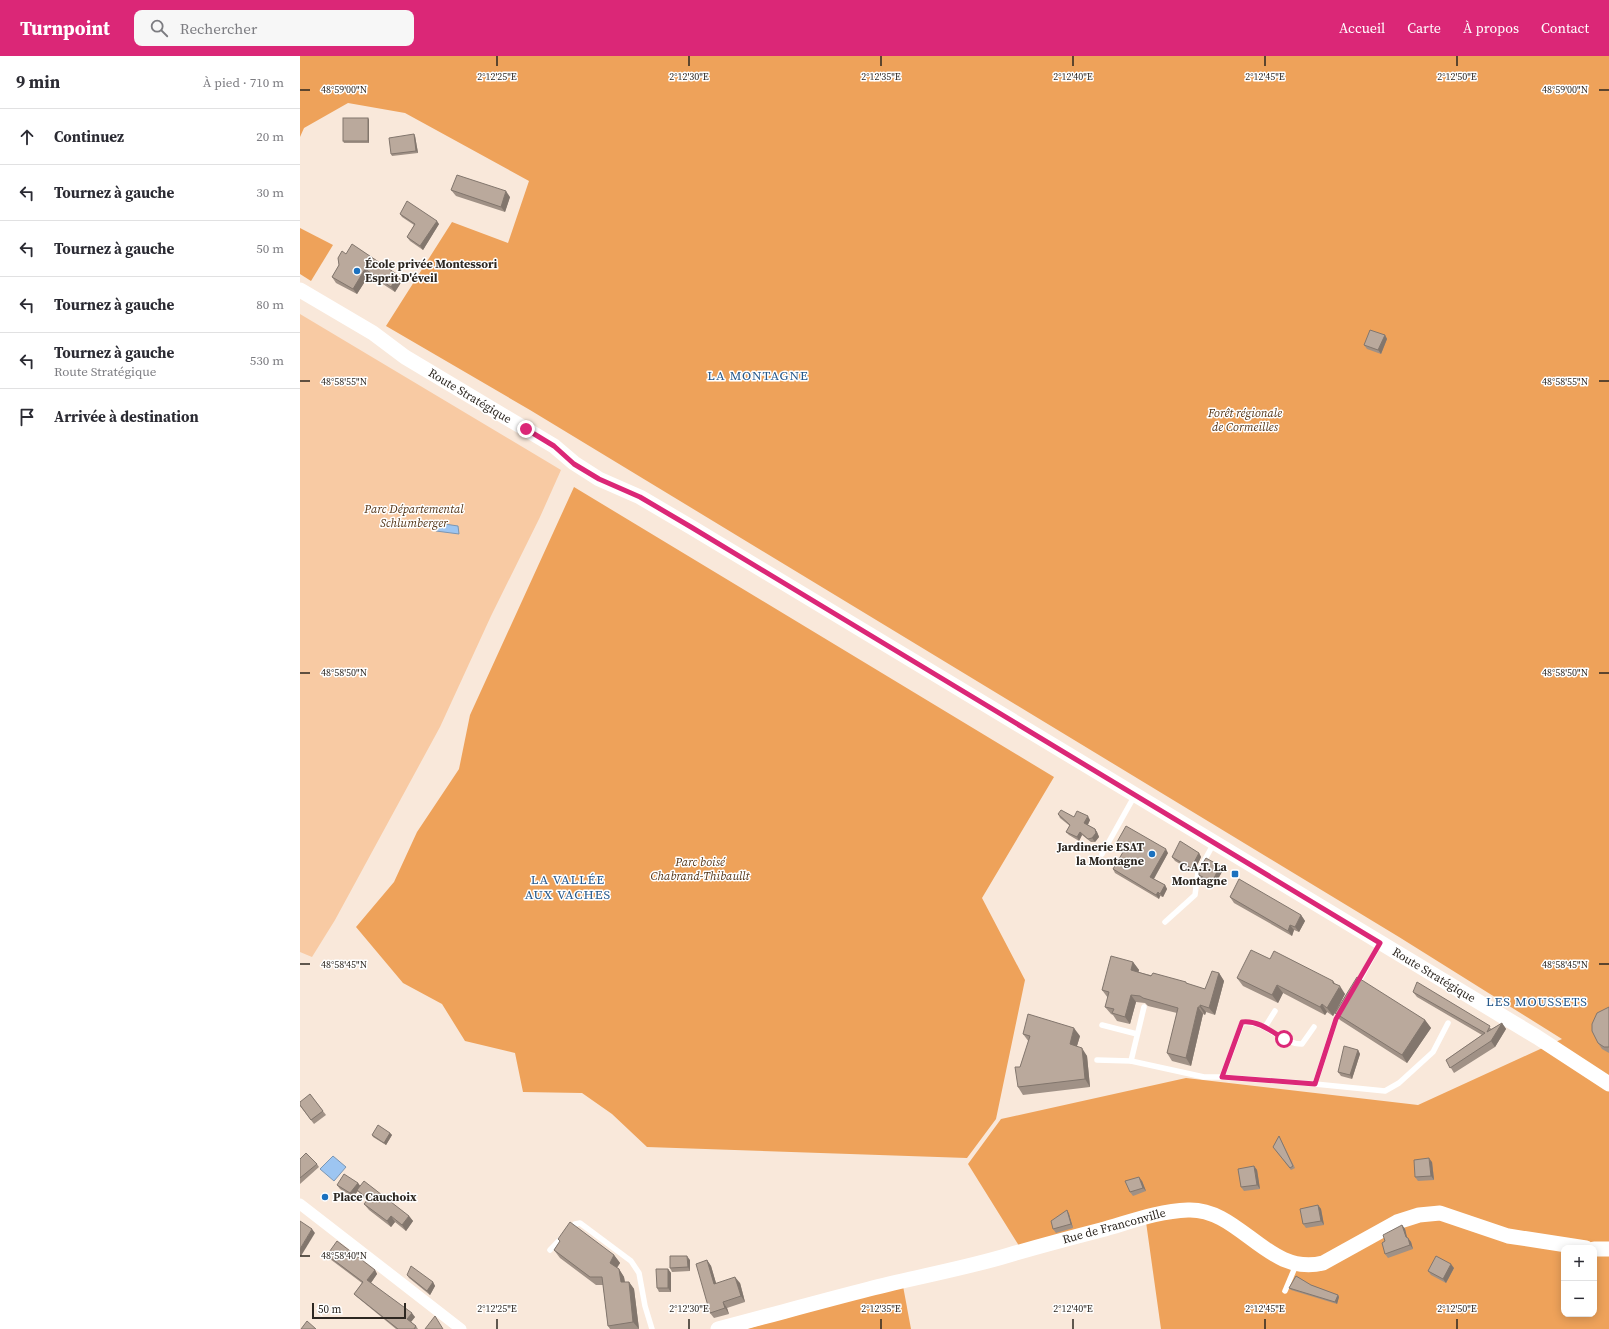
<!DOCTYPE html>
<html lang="fr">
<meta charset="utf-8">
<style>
:root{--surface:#fff;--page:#f7f7f7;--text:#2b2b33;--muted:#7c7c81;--line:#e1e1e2;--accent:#db2777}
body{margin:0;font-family:"Source Serif 4",serif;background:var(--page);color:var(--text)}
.controls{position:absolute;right:12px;bottom:12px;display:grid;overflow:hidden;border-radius:8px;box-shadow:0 2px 10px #0003}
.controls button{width:36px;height:36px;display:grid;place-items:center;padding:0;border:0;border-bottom:1px solid var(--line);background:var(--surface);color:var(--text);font:20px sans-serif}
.scale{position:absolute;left:12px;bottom:10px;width:94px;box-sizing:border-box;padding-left:4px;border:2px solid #2d2721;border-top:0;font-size:11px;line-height:14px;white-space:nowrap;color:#2d2721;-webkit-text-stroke:3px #fff;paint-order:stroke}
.stop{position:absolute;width:12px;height:12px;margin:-9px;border:3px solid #db2777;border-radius:50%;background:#fff}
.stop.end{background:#db2777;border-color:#fff;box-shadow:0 1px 4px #0008}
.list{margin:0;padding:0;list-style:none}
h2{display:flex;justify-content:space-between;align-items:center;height:52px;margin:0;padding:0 16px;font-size:17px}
h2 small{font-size:13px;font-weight:400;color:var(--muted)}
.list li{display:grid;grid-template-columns:26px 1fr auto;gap:12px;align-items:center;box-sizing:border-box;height:56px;padding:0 16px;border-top:1px solid var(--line)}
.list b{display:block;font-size:15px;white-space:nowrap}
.list p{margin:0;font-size:13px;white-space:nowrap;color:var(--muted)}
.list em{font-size:13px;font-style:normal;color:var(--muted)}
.icon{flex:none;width:22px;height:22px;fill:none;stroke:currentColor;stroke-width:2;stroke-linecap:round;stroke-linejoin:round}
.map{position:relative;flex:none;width:1309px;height:1273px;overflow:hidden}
header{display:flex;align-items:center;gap:24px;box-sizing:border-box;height:56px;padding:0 20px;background:var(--accent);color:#fff}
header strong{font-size:19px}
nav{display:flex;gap:22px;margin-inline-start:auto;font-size:14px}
.search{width:280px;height:36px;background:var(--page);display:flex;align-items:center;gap:10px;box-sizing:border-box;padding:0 14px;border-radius:8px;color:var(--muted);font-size:15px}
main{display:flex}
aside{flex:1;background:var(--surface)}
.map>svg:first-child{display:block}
.green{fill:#f8caa3}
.forest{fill:#eea25a;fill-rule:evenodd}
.water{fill:#9dc5f1;stroke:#7b96b3}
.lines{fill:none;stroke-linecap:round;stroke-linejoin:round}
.lane{stroke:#fff;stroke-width:5.5}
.street{stroke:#fff;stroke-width:11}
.secondary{stroke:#fff;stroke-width:15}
.wall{fill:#a09186}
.shaded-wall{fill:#82766d}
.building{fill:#baa99c;stroke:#82766d}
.route{stroke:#db2777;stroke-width:5}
.ticks{fill:none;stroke:#2d2721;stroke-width:1.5}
.poi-dot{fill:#1b71bf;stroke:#fff;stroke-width:1.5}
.labels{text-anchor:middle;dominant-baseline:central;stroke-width:3;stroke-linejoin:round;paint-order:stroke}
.poi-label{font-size:12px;font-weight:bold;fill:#2d2721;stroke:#fff;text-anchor:start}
.street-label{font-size:12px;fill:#2d2721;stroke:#fff}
.park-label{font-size:12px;font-style:italic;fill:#543517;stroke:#fff}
.neighbourhood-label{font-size:13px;letter-spacing:1px;fill:#24578a;stroke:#fff}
.ticks-label{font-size:10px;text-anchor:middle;fill:#2d2721;stroke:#fff;stroke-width:3;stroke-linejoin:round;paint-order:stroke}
</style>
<header>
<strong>Turnpoint</strong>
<div class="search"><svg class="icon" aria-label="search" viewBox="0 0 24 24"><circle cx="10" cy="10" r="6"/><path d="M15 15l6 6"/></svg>Rechercher</div>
<nav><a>Accueil</a><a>Carte</a><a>À propos</a><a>Contact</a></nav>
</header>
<main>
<aside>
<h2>9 min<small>À pied · 710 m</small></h2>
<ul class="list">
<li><svg class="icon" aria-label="ahead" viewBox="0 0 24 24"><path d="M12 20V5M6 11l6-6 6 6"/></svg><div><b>Continuez</b></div><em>20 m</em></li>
<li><svg class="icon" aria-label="left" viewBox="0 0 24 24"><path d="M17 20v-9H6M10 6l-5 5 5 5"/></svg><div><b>Tournez à gauche</b></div><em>30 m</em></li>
<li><svg class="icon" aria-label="left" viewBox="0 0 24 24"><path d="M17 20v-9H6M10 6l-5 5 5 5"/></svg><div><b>Tournez à gauche</b></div><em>50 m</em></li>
<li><svg class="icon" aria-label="left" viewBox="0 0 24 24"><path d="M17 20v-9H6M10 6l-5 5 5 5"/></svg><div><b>Tournez à gauche</b></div><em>80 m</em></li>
<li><svg class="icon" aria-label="left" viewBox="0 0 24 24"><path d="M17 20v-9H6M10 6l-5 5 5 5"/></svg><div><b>Tournez à gauche</b><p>Route Stratégique</p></div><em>530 m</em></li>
<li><svg class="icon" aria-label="arrive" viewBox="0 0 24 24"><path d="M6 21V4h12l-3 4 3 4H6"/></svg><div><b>Arrivée à destination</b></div></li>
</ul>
</aside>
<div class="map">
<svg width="1309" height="1273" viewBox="0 0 1309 1273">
<rect width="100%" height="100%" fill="#f9e8da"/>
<polygon class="green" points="0,258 261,414 240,461 191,560 140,671 35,864 12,901 0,896"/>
<g class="forest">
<path d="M 0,0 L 1309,0 L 1309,1273 L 861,1273 L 846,1166 L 726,1201 L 668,1108 L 701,1063 L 886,1022 L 1118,1049 L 1262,983 L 1099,881 L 230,354 L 86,270 L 152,166 L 208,187 L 229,125 L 105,57 L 48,47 L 4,72 L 0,81 ZM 1264,1192 L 1294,1192 L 1294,1258 L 1264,1258 Z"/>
<polygon points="0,172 33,189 11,225 0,218"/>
<polygon points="274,431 754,721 682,842 725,924 696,1063 667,1102 347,1091 312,1058 282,1037 223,1036 215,997 165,985 142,948 103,927 56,871 94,826 117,776 159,713 170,659"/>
<polygon points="603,1230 611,1273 446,1273"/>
</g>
<g class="water">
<polygon points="138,467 158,470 159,478 136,475 135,470"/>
<polygon points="33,1100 46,1111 34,1125 20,1113"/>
</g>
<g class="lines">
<g class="lane">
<polyline points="802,798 835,739"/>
<polyline points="865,866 895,839 898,816 914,787"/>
<polyline points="1057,929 1080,887"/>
<polyline points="802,969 837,978"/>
<polyline points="965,971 975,955"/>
<polyline points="797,1004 831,1005 904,1021 922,1021 1015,1028 1036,963 1041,955"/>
<polyline points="831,1005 844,951"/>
<path d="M 922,1021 L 942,967 C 965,963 980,988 1002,988 L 1014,971"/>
<polyline points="1015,1028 1085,1035 1099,1027 1133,996 1148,967"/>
<polyline points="250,1194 275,1168 280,1167 331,1205 339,1217 345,1250 352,1273"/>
<polyline points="985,1235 996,1209"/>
</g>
<polyline class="street" points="0,1148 161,1273"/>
<g class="secondary">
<polyline points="0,234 73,277 105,301 254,390 274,407 299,423 340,441 391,471 1237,981 1309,1028"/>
<polyline points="1294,1193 1309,1193"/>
<path d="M 418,1273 C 468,1260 518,1246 569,1233 C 615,1221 663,1213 709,1199 C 740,1190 770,1182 801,1174 C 830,1166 858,1155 888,1154 C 940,1152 968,1221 1023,1207 L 1097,1166 L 1119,1159 L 1140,1157 L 1208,1180 L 1286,1192"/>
</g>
</g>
<g class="wall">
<polygon points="68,62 69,64 69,87 44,87 43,85"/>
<polygon points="114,78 115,80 118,97 92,100 91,98"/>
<polygon points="151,134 210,141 205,156 156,140"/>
<polygon points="100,158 139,168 123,194 110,185 107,181 114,169 102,161"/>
<polygon points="38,202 102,225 95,236 69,219 57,238 36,227 32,221 39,209"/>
<polygon points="1085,279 1087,283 1081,298 1067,293 1064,289"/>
<polygon points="758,758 790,764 788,769 795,773 797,776 799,781 795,786 791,786 782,779 779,785 769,779 766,776 770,770 760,762"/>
<polygon points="817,786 868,797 854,823 865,829 867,833 863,841 860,840 859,843 815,817 813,813 825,793 820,790"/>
<polygon points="899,797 901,801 894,816 875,805 872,801"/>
<polygon points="920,810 923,814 914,830 901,823 899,819"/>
<polygon points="930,841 1001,859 1005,865 999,876 994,874 992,880 934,847"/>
<polygon points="970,903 1036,929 1045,938 1038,952 1125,964 1131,972 1107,1007 1040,964 1035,957 1033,960 1027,956 1025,959 983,937 978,947 943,930 937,922"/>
<polygon points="833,906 839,914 838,916 887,928 905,933 919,917 924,925 915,959 906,956 905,959 903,958 891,1010 872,1005 867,997 877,957 848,950 845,947 836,946 830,968 817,965 813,959 811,958 805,951 808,942 802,934"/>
<polygon points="1113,936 1192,973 1202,967 1206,973 1195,991 1154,1017 1146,1004 1182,979 1117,941"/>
<polygon points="1309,951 1309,997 1302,993 1298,987"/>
<polygon points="723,978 780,980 777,990 787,1000 790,1031 723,1039 718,1031 720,1011 729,986"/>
<polygon points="1058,994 1060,998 1052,1023 1041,1020 1038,1016"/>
<polygon points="10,1038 26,1059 14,1068 0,1050"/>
<polygon points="90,1077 92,1079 86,1089 73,1081 72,1079"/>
<polygon points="979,1080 995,1112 991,1114 973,1091"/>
<polygon points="0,1103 17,1108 19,1111 0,1128"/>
<polygon points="1132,1106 1134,1124 1118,1125 1115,1121"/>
<polygon points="954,1110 957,1114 960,1133 944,1135 941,1131"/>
<polygon points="842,1125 846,1135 833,1140 830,1136"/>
<polygon points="58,1127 60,1130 109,1160 113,1165 106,1175 95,1166 91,1171 69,1154 64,1148 67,1144 61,1140 58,1135 53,1141 40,1133 37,1129"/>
<polygon points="1018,1149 1021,1153 1024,1169 1006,1172 1003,1168"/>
<polygon points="767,1154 769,1158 773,1172 756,1177 753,1173"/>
<polygon points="1102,1169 1105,1173 1107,1182 1108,1182 1111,1186 1113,1193 1088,1202 1085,1198 1085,1185"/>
<polygon points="258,1183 314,1199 320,1207 317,1212 319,1213 324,1221 325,1226 329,1226 334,1233 339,1273 310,1273 308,1270 303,1229 296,1229 260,1202 254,1194 260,1185"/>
<polygon points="27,1199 75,1214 77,1218 71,1227 115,1261 111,1266 116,1270 118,1273 96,1273 57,1241 54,1238 62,1227 30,1203"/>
<polygon points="390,1204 390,1215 372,1216 370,1212"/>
<polygon points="407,1204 411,1210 416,1227 440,1227 445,1246 427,1252 429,1258 414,1262 410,1257"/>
<polygon points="1154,1212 1146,1227 1131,1219 1128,1215"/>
<polygon points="368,1213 371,1217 371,1236 359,1236 357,1232"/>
<polygon points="107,1219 133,1226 135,1230 130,1239 109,1222"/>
<polygon points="1011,1229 1038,1239 1039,1241 1037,1248 991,1234 989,1232"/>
</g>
<g class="shaded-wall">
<polygon points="68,62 69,64 69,87 68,85"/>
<polygon points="114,78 115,80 118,97 116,95"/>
<polygon points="206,135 210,141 205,156 201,151"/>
<polygon points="137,165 139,168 123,194 120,190"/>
<polygon points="65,213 69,219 57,238 53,233"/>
<polygon points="98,219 102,225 95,236 91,231"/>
<polygon points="1085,279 1087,283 1081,298 1078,294"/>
<polygon points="788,760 790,764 787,770 784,767"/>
<polygon points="795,773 797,776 799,781 795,786 792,782"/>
<polygon points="780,776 782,779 779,785 777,781"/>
<polygon points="866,793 868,797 853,824 850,821"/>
<polygon points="899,797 901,801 894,816 891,812"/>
<polygon points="920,810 923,814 914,830 912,826"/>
<polygon points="865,829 867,833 863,841 860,838"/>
<polygon points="858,836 860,840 859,843 856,839"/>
<polygon points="1001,859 1005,865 999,876 995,871"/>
<polygon points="990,869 994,874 992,880 988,875"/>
<polygon points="833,906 839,914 837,922 831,914"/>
<polygon points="919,917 924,925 915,959 909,952"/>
<polygon points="1033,925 1039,933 1040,930 1045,938 1033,960 1027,952"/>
<polygon points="977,929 983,937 978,947 972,939"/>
<polygon points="831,939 836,946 830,968 825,961"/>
<polygon points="1022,948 1027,956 1025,959 1020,951"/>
<polygon points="900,949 906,956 905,959 900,951"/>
<polygon points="898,951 903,958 891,1010 886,1002"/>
<polygon points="1125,964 1131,972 1107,1007 1102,999"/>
<polygon points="1202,967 1206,973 1195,991 1191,985"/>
<polygon points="774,972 780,980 775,996 770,988"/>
<polygon points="782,992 787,1000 790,1031 785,1023"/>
<polygon points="1058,994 1060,998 1052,1023 1050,1019"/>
<polygon points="90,1077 92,1079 86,1089 84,1087"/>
<polygon points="1129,1102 1132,1106 1134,1124 1131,1120"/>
<polygon points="954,1110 957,1114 960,1133 957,1129"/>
<polygon points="839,1121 842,1125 846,1135 843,1132"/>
<polygon points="58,1127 61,1131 53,1141 50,1137"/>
<polygon points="1018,1149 1021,1153 1024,1169 1021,1165"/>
<polygon points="767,1154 769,1158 773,1172 771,1168"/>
<polygon points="91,1160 95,1166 91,1171 87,1165"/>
<polygon points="109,1160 113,1165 106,1175 102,1169"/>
<polygon points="1102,1169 1105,1173 1108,1185 1106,1181"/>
<polygon points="12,1173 15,1177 1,1200 0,1199 0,1193"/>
<polygon points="1108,1182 1111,1186 1113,1193 1110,1189"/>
<polygon points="314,1199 320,1207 315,1214 310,1207"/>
<polygon points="387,1200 390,1204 390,1215 388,1211"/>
<polygon points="407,1204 411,1210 418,1234 414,1228"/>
<polygon points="1151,1208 1154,1212 1146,1227 1143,1223"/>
<polygon points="319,1213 324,1221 326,1234 321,1226"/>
<polygon points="368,1213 371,1217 371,1236 368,1232"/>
<polygon points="75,1214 77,1218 70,1228 67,1224"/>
<polygon points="435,1221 440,1227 445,1246 441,1240"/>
<polygon points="133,1226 135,1230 130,1239 127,1235"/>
<polygon points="329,1226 334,1233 339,1273 333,1266"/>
<polygon points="1038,1239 1039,1241 1037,1248 1035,1246"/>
<polygon points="423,1246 427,1252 429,1258 425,1252"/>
<polygon points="112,1257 115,1261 110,1267 107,1263"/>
</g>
<g class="building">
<rect x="43" y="62" width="25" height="23"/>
<polygon points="114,78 116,95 91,98 89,82"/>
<polygon points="157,119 206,135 201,151 151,134"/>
<polygon points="107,145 137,165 120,190 107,181 115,168 100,158"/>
<polygon points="52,188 98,219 91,231 65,213 53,233 32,221 39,209 38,202 42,195 46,198"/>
<polygon points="1070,274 1085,279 1078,294 1064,289"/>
<polygon points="761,754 774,761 777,755 788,760 784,767 795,773 796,777 792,782 788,783 780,776 777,781 766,776 770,769 758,758"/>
<polygon points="826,770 866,793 850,821 865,829 860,838 858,836 856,839 813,813 826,791 817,786"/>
<polygon points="880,785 899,797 891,812 872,801"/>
<polygon points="906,802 920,810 912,826 899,819 899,813"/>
<polygon points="939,823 1001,859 995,871 990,869 988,875 930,841"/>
<polygon points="951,894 970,903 974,895 1033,925 1033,927 1040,930 1027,952 1022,948 1020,951 977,929 972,939 937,922"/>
<polygon points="811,900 833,906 831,914 851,920 853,917 886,926 886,927 905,933 912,915 919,917 909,952 900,949 900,951 898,951 886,1002 867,997 878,952 843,942 840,940 831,939 825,961 812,957 814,953 805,951 809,936 802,934"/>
<polygon points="1057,921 1125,964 1102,999 1035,957"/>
<polygon points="1117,926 1190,970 1187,976 1202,967 1191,985 1150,1012 1146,1004 1185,977 1113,936"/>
<polygon points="1309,951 1309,991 1304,991 1298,987 1292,975 1292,968 1297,957"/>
<polygon points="728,958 774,972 770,988 782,992 785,1023 718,1031 715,1011 720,1011 730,980 723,978"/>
<polygon points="1044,990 1058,994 1050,1019 1038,1016"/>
<polygon points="10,1038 23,1055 11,1064 0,1049 0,1046"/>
<polygon points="78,1069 90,1077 84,1087 72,1079"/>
<polygon points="979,1080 993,1110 990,1112 973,1091"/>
<polygon points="6,1097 17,1108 0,1122 0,1103"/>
<polygon points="1129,1102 1131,1120 1115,1121 1114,1104"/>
<polygon points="954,1110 957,1129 941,1131 938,1113"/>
<polygon points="44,1118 58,1127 50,1137 37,1129"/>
<polygon points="839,1121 843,1132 830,1136 825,1125"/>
<polygon points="64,1125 109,1160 102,1169 91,1160 87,1165 64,1148 68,1143 57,1134"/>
<polygon points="1018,1149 1021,1165 1003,1168 1000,1153"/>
<polygon points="767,1154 771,1168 753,1173 751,1165"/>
<polygon points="0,1165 12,1173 0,1193"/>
<polygon points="270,1166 314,1199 310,1207 319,1213 321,1226 329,1226 333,1266 308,1270 302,1221 290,1221 254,1194 260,1185 258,1183"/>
<polygon points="1102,1169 1106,1181 1108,1182 1110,1189 1085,1198 1082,1187 1085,1185 1083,1179"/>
<polygon points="37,1185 75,1214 67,1224 112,1257 107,1263 116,1270 114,1273 98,1273 54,1238 63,1226 27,1199"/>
<polygon points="370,1200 387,1200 388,1211 370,1212"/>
<polygon points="1136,1200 1151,1208 1143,1223 1128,1215"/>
<polygon points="407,1204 414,1228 435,1221 441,1240 423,1246 425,1252 410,1257 396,1208"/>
<polygon points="111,1210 133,1226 127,1235 107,1219"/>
<polygon points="356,1213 368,1213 368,1232 357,1232"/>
<polygon points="996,1220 1011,1229 1038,1239 1035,1246 989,1232"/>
<polygon points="135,1260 143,1273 125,1273"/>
<polygon points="7,1265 16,1273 1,1273"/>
</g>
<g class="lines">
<path class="route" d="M 226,373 L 254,390 L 274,408 L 299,423 L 340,441 L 391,471 L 1080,887 L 1036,963 L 1015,1028 L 922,1021 L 942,966 C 958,964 971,975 984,983"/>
</g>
<path class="ticks" d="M 197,0 L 197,10M 389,0 L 389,10M 581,0 L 581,10M 773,0 L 773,10M 965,0 L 965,10M 1157,0 L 1157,10M 0,34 L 10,34M 1299,34 L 1309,34M 0,325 L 10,325M 1299,325 L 1309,325M 0,617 L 10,617M 1299,617 L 1309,617M 0,908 L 10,908M 1299,908 L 1309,908M 0,1200 L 10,1200M 197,1263 L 197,1273M 389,1263 L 389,1273M 581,1263 L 581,1273M 773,1263 L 773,1273M 965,1263 L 965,1273M 1157,1263 L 1157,1273"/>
<g class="poi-dot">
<circle cx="57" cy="215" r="4"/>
<circle cx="852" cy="798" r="4"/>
<rect x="931" y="814" width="8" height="8" rx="2"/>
<circle cx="25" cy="1141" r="4"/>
</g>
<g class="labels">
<g class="poi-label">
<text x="65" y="208">École privée Montessori<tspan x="65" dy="14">Esprit D'éveil</tspan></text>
<text x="844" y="791" text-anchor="end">Jardinerie ESAT<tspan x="844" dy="14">la Montagne</tspan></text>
<text x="927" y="811" text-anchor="end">C.A.T. La<tspan x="927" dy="14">Montagne</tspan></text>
<text x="33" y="1141">Place Cauchoix</text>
</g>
<g class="street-label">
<text transform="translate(170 340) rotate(31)">Route Stratégique</text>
<text transform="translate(1134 919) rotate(31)">Route Stratégique</text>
<text transform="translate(814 1170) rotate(-15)">Rue de Franconville</text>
</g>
<g class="park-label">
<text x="945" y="357">Forêt régionale<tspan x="945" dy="14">de Cormeilles</tspan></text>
<text x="114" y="453">Parc Départemental<tspan x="114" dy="14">Schlumberger</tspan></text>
<text x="400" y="806">Parc boisé<tspan x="400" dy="14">Chabrand-Thibaullt</tspan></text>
</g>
<g class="neighbourhood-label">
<text x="458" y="319">LA MONTAGNE</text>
<text x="268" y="823">LA VALLÉE<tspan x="268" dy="15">AUX VACHES</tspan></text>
<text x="1237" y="945">LES MOUSSETS</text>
</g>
</g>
<g class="ticks-label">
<text x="197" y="24">2°12'25"E</text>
<text x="389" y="24">2°12'30"E</text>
<text x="581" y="24">2°12'35"E</text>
<text x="773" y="24">2°12'40"E</text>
<text x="965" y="24">2°12'45"E</text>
<text x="1157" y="24">2°12'50"E</text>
<text x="44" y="37">48°59'00"N</text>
<text x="1265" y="37">48°59'00"N</text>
<text x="44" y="329">48°58'55"N</text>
<text x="1265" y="329">48°58'55"N</text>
<text x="44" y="620">48°58'50"N</text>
<text x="1265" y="620">48°58'50"N</text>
<text x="44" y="912">48°58'45"N</text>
<text x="1265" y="912">48°58'45"N</text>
<text x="44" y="1203">48°58'40"N</text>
<text x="197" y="1256">2°12'25"E</text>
<text x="389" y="1256">2°12'30"E</text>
<text x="581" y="1256">2°12'35"E</text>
<text x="773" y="1256">2°12'40"E</text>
<text x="965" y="1256">2°12'45"E</text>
<text x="1157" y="1256">2°12'50"E</text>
</g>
</svg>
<div class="controls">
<button>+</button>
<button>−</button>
</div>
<div class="scale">50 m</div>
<div class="stop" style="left:984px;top:983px"></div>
<div class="stop end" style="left:226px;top:373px"></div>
</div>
</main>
